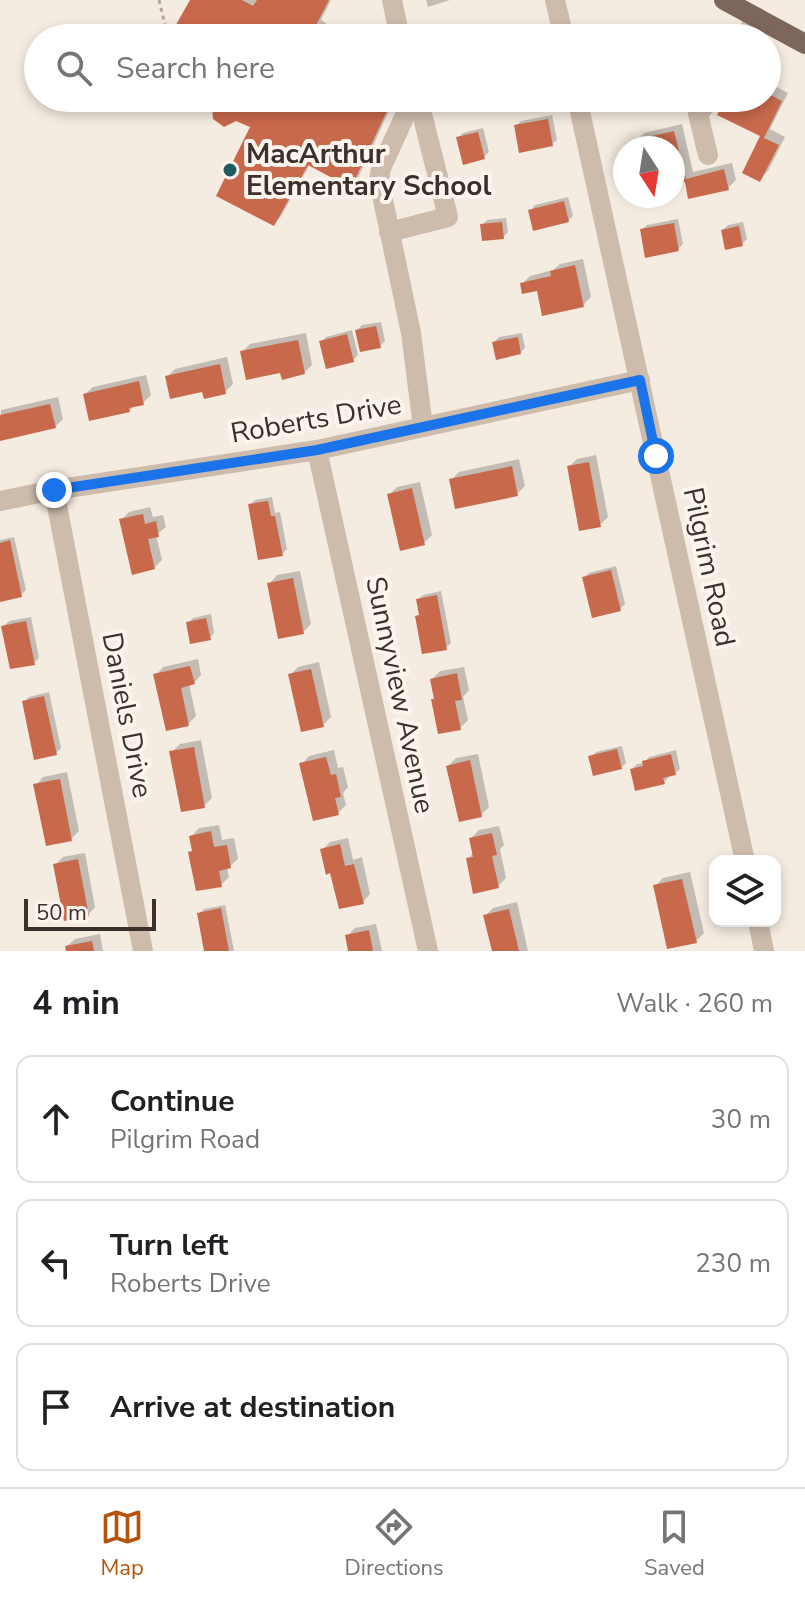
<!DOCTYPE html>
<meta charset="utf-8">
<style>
:root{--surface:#fff;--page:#f2f2f2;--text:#202124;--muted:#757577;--line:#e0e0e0;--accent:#b45309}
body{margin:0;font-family:"Nunito Sans",sans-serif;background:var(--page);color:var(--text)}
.controls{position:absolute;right:24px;bottom:24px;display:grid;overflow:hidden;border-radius:16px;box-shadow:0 4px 12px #0003}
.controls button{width:72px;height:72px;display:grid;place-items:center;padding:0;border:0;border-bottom:2px solid var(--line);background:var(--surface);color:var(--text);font:40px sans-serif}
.compass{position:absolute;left:613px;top:136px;width:72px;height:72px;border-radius:50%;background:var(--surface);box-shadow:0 4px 12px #0003;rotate:168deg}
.scale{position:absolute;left:24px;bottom:20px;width:132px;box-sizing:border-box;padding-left:8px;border:4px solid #3b302b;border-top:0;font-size:22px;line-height:28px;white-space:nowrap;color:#3b302b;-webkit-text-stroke:6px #fbf5ee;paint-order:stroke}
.stop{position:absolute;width:24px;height:24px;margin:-18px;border:6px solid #1a73e8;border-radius:50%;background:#fff}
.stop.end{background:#1a73e8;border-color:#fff;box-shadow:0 2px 8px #0008}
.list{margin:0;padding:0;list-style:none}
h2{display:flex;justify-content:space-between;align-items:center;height:104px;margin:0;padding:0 32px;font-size:34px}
h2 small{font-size:26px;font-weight:400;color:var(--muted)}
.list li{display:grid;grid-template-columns:52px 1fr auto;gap:24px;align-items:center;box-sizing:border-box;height:128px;margin:0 16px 16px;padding:0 16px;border:2px solid var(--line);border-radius:16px}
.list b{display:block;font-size:30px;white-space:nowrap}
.list p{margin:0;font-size:26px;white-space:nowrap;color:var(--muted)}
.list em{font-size:26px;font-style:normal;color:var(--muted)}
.icon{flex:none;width:44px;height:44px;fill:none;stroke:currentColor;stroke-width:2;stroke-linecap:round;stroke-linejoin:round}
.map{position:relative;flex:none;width:805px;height:951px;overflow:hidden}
.search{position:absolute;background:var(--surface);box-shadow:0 4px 12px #0003;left:24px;right:24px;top:24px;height:88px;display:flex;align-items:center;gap:20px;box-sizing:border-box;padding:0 28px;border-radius:44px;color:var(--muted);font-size:30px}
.sheet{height:536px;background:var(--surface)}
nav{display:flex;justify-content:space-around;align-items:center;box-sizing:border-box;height:112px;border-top:2px solid var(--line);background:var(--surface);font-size:22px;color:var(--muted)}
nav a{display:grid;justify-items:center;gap:4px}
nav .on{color:var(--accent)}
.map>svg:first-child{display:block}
.shadow{fill:#0003}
.building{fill:#c8694b}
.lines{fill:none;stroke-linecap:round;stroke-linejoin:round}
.path{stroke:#b9a596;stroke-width:3;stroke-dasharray:4 4;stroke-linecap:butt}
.minor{stroke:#cdbbac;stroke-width:20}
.major{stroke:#7d675c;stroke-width:20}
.route{stroke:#1a73e8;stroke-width:10}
.poi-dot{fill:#1f5a5e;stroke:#fbf5ee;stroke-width:3}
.labels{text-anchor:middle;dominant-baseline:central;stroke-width:8;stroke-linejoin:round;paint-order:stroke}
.poi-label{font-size:28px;font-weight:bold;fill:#3b302b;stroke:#fbf5ee;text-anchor:start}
.street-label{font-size:28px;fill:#3b302b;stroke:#fbf5ee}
</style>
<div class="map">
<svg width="805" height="951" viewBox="0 0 805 951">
<rect width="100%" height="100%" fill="#f4ebe1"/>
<g class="shadow">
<polygon points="192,0 331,0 321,20 348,38 193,38"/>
<polygon points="426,0 450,0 428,7"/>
<polygon points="457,28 459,38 439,38 438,36 443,31"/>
<polygon points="533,28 535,38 497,38 499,36"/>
<polygon points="631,29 632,38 599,38 602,35"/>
<polygon points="767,82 788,93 770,129 785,137 768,171 760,179 763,135 728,98 767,98"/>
<polygon points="221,98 395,98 358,178 351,186 310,164 281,216 274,224 253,126"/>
<polygon points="552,115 557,140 552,144 516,126 521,121"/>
<polygon points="682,124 693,172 732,163 736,180 728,188 686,180 673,183 673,148 638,148 636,141 644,133"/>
<polygon points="483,128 489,152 484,157 458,138 463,133"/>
<polygon points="568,197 573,216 568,221 531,210 535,205"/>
<polygon points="506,218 508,232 503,237 482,225 487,220"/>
<polygon points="678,219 683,244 678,249 642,230 647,225"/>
<polygon points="743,222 747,239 742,244 723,230 728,225"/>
<polygon points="583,259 591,297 583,305 522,284 530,276 553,270 560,264"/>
<polygon points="381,322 385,341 380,346 357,330 362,325"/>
<polygon points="352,330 358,355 353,360 321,342 326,337"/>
<polygon points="306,333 312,365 304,373 282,371 242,352 250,344"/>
<polygon points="522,333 525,348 520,353 494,342 499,337"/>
<polygon points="227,357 233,384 225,392 204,390 167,377 175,369"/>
<polygon points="146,375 151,395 143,403 135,405 129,411 85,394 93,387"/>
<polygon points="58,397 63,419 55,427 0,439 1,410"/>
<polygon points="596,455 608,517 600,525 569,467 577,459"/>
<polygon points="519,459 525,486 517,494 451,480 459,472"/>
<polygon points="420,482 432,535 424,543 389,495 397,487"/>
<polygon points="272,497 275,513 280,512 287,549 282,554 250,505 255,500"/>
<polygon points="150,507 153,517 163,515 166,527 156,535 162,560 154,568 121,520 129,512"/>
<polygon points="14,537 26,590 21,595 0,594 0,540"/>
<polygon points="616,566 625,604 620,609 584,578 589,573"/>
<polygon points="300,571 311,624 303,632 270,583 277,575"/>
<polygon points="441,591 451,643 446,648 417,617 420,613 418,600 423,595"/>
<polygon points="211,614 214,633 210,638 188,623 193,618"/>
<polygon points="31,617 39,658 34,663 4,626 9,621"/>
<polygon points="198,659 201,675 194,683 189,684 196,716 188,724 156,675 163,667"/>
<polygon points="319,662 331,717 323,725 290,675 298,667"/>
<polygon points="464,667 469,690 463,697 468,720 460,728 436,698 432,679 440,671"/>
<polygon points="49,692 61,748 56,753 24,702 29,697"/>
<polygon points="201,740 212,798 204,806 172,752 180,744"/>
<polygon points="622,746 626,763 621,768 591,757 596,752"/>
<polygon points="334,750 338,768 343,767 348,787 343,793 346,805 338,813 302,764 309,756"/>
<polygon points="676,750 680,769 675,773 668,775 669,777 664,782 632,769 637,764 644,763 649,757"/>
<polygon points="478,754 489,807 481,815 448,766 456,758"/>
<polygon points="67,772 79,831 71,839 36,785 43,777"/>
<polygon points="219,825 222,840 234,838 238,859 230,866 227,867 229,877 221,885 191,852 194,849 192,836 199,828"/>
<polygon points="499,826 504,845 500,849 506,878 498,886 468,859 474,852 471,838 479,830"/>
<polygon points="348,838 353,860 362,857 370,894 363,902 332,871 322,850 330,842"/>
<polygon points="85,853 95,907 88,915 55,865 63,857"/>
<polygon points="690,872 704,933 696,941 655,886 663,878"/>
<polygon points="517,902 528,951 493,951 485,916 493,908"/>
<polygon points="225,905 234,951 206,951 199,914 204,909"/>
<polygon points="376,924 382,951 350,951 347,936 355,928"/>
<polygon points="100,934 103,951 68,951 67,946 75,939"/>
</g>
<g class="building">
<polygon points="190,0 242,0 253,6 257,0 329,0 314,29 328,38 188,38 173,30"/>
<polygon points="767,93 782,101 764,138 779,145 760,182 742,173 760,136 717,115 725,98 767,98"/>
<polygon points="219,98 393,98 351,188 308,165 274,226 216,196 250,127 236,121 224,127 213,119 212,107"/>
<polygon points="548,119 553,146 519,153 514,125"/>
<polygon points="674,131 686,179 724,169 729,190 688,199 685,182 673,185 673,148 636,148 634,140"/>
<polygon points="478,132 485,159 463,165 456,137"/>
<polygon points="564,201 569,222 533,231 528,210"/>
<polygon points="502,222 504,239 482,241 480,224"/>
<polygon points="674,223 679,251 645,258 640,229"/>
<polygon points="739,226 743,246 725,250 721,230"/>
<polygon points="575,265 584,307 542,316 537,291 522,294 520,283 551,276 550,271"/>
<polygon points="376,326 381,348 360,352 355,330"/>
<polygon points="347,334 354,362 326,369 319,341"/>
<polygon points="518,337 521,354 496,360 492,342"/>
<polygon points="298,340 305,374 282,380 280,373 246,380 240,351"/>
<polygon points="220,364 226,394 204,399 202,392 170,399 165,376"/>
<polygon points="139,381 144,405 129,408 130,412 89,421 83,394"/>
<polygon points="50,404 56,428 0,441 0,415"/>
<polygon points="589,462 601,527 579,531 567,466"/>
<polygon points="512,466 518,496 455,509 449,479"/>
<polygon points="412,488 425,545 400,551 387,494"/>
<polygon points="268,501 271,516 275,516 283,556 258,560 248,504"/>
<polygon points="143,514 145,524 156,521 159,537 148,539 155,569 132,575 119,519"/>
<polygon points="10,540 22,597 0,602 0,543"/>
<polygon points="611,570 621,611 592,618 582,577"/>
<polygon points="293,578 304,634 278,639 267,583"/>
<polygon points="437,595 447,650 422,654 415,616 419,615 416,599"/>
<polygon points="206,618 211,640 190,644 186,622"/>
<polygon points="26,621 35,665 10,669 1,626"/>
<polygon points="190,666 195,684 181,688 189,726 166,731 153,674"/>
<polygon points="311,669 324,727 301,732 288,674"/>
<polygon points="457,673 462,700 455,701 461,730 438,734 431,699 434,699 430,679"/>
<polygon points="44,696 57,755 34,760 22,701"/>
<polygon points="194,747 205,808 181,812 169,751"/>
<polygon points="617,749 622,769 593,776 588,756"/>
<polygon points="671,754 676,775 663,778 665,784 635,791 630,769 643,766 642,761"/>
<polygon points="326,757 331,775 336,774 341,797 335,798 339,815 313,821 299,763"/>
<polygon points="470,760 482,817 459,822 446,766"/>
<polygon points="60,779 72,841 46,846 33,784"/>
<polygon points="211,831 214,847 227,845 231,868 219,871 222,887 196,891 188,852 192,851 189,836"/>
<polygon points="492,833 497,855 492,856 499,888 473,894 466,858 473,857 469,838"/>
<polygon points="340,844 345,866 354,864 364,904 339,909 330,873 326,875 320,849"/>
<polygon points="78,859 89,916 64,921 53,864"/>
<polygon points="682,879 697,943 667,949 653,885"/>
<polygon points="221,908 229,951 204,951 197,913"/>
<polygon points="509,909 519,951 492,951 483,915"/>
<polygon points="369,930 373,951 348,951 345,935"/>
<polygon points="92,941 94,951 66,951 65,946"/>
</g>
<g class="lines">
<polyline class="path" points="159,0 165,25"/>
<g class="minor">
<polyline points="392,0 400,38"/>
<polyline points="555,0 564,38"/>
<polyline points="745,38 756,17"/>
<polyline points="413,98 381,168 379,181 411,333 423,427"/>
<polyline points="577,98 745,861"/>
<polyline points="708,155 698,114 711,98"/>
<polyline points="389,232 448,217 418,98"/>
<polyline points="317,450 428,951"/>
<polyline points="54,490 143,951"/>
<polyline points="0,501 54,490 317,450 640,380"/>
<polyline points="758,921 764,951"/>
</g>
<polyline class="major" points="724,0 805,44"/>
</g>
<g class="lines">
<polyline class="route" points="54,490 317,450 640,380 656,456"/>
</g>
<circle class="poi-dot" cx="230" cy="170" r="8"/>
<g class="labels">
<g class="poi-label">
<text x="246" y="154">MacArthur<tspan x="246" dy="32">Elementary School</tspan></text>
</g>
<g class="street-label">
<text transform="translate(316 419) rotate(-10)">Roberts Drive</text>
<text transform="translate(709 567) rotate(78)">Pilgrim Road</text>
<text transform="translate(400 695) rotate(78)">Sunnyview Avenue</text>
<text transform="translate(127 715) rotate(79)">Daniels Drive</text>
</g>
</g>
</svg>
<div class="controls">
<button><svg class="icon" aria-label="layers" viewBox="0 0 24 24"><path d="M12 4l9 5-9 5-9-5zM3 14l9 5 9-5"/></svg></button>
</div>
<svg class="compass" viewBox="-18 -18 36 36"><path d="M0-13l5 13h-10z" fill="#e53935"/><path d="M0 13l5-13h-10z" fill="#757577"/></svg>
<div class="scale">50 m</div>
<div class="stop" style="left:656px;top:456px"></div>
<div class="stop end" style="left:54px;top:490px"></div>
<div class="search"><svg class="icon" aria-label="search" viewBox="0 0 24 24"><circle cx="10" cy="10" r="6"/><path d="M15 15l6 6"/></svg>Search here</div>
</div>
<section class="sheet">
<h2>4 min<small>Walk · 260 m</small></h2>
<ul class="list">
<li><svg class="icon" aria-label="ahead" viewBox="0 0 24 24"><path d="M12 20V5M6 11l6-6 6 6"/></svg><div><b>Continue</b><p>Pilgrim Road</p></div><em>30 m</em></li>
<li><svg class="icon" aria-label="left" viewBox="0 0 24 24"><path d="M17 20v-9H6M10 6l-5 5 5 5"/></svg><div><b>Turn left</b><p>Roberts Drive</p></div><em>230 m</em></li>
<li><svg class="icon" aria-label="arrive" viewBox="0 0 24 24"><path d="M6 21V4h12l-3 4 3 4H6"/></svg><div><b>Arrive at destination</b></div></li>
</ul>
</section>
<nav>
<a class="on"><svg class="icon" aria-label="map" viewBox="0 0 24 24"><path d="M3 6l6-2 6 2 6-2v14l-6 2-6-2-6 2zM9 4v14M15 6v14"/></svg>Map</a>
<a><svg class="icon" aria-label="directions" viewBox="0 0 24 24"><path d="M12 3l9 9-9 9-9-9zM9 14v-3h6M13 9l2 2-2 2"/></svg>Directions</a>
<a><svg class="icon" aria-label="saved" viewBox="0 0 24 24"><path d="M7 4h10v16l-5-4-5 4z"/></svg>Saved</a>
</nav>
